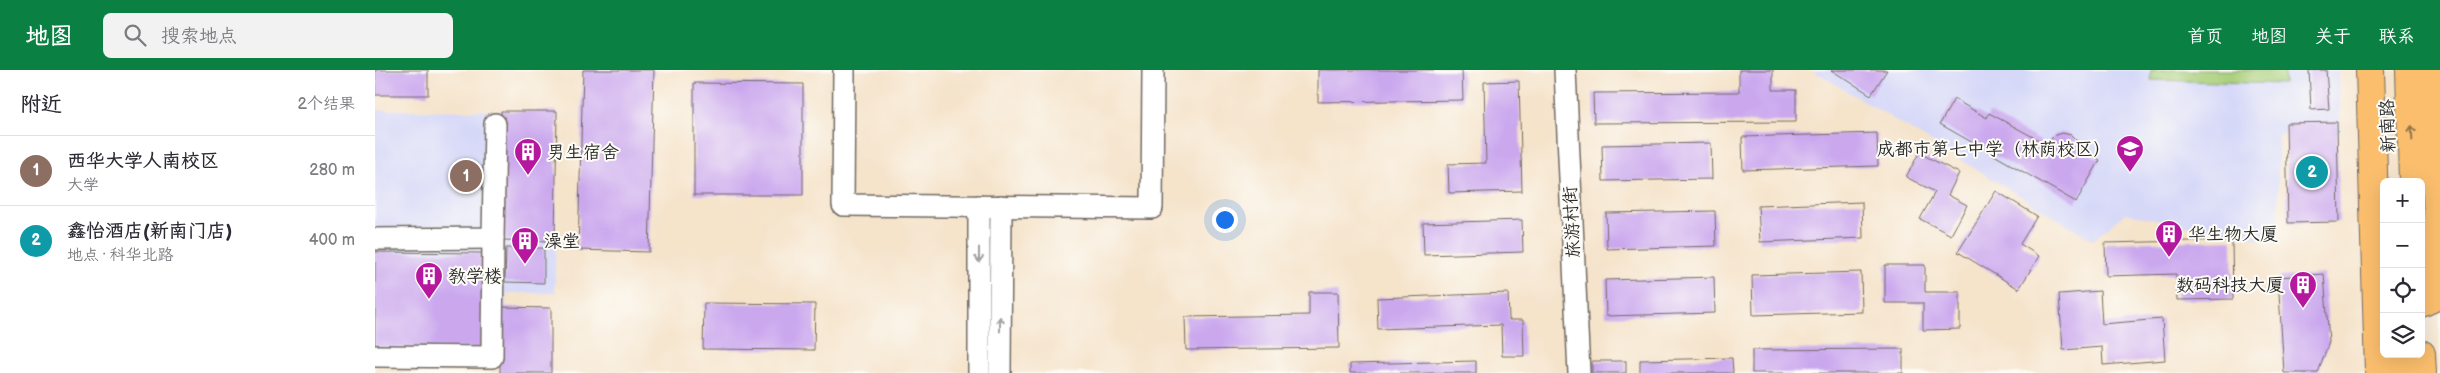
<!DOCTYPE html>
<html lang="zh">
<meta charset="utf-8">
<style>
:root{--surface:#fff;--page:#f2f2f3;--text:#2b2b33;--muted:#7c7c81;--line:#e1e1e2;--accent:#0b8043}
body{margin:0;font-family:"Balsamiq Sans","LXGW WenKai TC",sans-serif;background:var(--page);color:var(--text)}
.controls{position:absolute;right:15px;bottom:15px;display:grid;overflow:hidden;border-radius:8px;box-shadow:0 5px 20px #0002}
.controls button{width:45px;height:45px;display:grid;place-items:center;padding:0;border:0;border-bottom:1px solid var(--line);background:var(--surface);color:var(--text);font:25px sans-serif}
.you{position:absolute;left:849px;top:149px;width:18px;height:18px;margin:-12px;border:4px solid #fff;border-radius:50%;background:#1a73e8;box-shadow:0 0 0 8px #1a73e833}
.badge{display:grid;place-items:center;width:32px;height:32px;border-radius:50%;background:var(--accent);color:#fff;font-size:16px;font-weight:700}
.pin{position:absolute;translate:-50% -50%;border:2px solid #fff;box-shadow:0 1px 5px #0006}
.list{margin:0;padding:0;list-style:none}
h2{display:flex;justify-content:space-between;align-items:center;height:65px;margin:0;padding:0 20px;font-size:21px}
h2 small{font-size:16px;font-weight:400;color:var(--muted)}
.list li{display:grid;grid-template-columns:32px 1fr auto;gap:15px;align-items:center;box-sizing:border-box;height:70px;padding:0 20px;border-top:1px solid var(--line)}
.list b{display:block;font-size:19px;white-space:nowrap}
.list p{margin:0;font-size:16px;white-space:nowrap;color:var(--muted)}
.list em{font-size:16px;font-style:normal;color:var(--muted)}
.icon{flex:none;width:28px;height:28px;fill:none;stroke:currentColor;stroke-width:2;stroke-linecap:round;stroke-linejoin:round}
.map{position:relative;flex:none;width:2065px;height:303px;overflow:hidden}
header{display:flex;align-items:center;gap:30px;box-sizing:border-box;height:70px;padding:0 25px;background:var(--accent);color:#fff}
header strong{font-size:24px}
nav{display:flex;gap:28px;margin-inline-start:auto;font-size:18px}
.search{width:350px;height:45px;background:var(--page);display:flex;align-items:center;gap:12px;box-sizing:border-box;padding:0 18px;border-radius:8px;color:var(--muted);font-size:19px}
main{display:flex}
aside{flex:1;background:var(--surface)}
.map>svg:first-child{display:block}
.built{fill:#d6d8f8}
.green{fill:#a7ce78;stroke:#697c52}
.building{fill:#cba8ee}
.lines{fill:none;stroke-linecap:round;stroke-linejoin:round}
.minor-casing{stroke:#726b63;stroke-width:24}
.major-casing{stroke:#726b63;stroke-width:30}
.minor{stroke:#fff;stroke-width:21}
.major{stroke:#fabe6d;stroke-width:28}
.oneway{stroke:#92744c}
.oneway2{stroke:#a0a0a0}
.labels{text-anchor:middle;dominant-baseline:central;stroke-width:4;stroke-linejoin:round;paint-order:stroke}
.street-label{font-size:18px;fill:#2b2b2b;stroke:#fdfcf7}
.poi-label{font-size:18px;fill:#2b2b2b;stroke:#fdfcf7;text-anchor:start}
</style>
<header>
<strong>地图</strong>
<div class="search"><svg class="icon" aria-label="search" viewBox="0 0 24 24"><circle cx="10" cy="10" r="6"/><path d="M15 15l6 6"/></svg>搜索地点</div>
<nav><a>首页</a><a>地图</a><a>关于</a><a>联系</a></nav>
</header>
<main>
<aside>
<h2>附近<small>2个结果</small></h2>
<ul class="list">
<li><span class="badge" style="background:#8d6e63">1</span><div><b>西华大学人南校区</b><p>大学</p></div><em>280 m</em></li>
<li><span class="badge" style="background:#0f9aa8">2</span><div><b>鑫怡酒店(新南门店)</b><p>地点 · 科华北路</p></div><em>400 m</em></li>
</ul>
</aside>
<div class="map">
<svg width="2065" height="303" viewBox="0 0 2065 303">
<rect width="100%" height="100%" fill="#fdfcf7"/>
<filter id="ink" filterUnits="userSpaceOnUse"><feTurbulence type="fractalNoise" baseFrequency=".02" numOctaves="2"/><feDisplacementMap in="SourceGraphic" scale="10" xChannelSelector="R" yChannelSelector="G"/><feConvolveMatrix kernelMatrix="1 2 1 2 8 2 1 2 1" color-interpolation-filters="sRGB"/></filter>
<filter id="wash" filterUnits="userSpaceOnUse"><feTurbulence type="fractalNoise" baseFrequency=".0096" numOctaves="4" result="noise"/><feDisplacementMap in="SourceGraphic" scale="20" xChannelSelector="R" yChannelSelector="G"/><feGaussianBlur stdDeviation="1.12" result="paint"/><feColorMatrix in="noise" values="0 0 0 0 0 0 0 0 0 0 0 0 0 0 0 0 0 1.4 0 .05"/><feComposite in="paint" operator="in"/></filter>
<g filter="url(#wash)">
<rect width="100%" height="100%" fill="#f5e3ca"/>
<g class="built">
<polygon points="1437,0 1963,0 1966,63 1903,64 1903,173 1750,143 1718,170"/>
<polygon points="0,40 182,41 180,223 131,223 131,293 0,292"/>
</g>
<polygon class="green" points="1776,0 1910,0 1909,14 1776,10"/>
<g id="blocks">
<g class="building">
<rect x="0" y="0" width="53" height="25"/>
<polygon points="208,0 279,0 274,182 203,180"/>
<polygon points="943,0 1087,0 1088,30 943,32"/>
<polygon points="1364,0 1398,0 1398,20 1421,20 1421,52 1219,53 1218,23 1364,22"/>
<polygon points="1456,0 1512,0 1496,25"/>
<polygon points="1934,0 1951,0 1954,39 1936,40"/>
<polygon points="1144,11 1147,121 1074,123 1073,94 1111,93 1109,12"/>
<polygon points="319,13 428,14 428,125 319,125"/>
<polygon points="1579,29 1612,48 1614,43 1671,74 1680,65 1687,63 1696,65 1703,72 1704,78 1725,90 1701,132 1565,54"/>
<polygon points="126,41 182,41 180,171 124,170"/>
<polygon points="1962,52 1964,152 1913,153 1911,53"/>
<polygon points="1502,63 1503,96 1368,100 1367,67"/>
<polygon points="1336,73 1337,109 1228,111 1227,75"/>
<polygon points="1544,83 1584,103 1573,125 1592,135 1576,165 1545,149 1560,122 1531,107"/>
<polygon points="1621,121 1662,146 1645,174 1664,186 1644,219 1583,182"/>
<polygon points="1487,132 1488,168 1385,172 1383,136"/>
<polygon points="1340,141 1341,176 1232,179 1231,143"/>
<polygon points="1147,150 1148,182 1049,185 1048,153"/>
<polygon points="1857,170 1858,229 1802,230 1801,204 1731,206 1730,173"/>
<polygon points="131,178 169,178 169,213 130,212"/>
<polygon points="0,182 108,183 108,278 0,277"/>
<polygon points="1510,195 1550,195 1550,222 1585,222 1585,259 1548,260 1548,233 1510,233"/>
<polygon points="1486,202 1487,242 1378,245 1377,205"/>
<polygon points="1949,204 1954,272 1943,303 1909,303 1903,207"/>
<polygon points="1339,207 1340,243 1231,246 1230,210"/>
<polygon points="1725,221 1727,254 1787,249 1790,290 1728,295 1727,277 1688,280 1684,224"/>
<polygon points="934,222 963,222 964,278 811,280 810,247 934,245"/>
<polygon points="1133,223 1134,250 1148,250 1149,286 1127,286 1126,255 1003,259 1002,228"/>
<polygon points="329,233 440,234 439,280 328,279"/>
<polygon points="125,237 176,238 176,303 125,303"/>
<polygon points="1528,279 1528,303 1377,303 1377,280"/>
<polygon points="1357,288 1358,303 1265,303 1265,290"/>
<polygon points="1101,291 1101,303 975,303 975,294"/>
<rect x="1217" y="291" width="34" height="12"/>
</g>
</g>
</g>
<g filter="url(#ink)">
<use href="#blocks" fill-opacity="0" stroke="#726b63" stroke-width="1"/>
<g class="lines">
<defs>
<g id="minor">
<polyline points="469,0 468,135 777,138 778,0"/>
<polyline points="1190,0 1204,303"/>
<polyline points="604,136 604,303"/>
<polyline points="0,169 118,168 120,54"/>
<polyline points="0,286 117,287 118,168"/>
<polyline points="625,303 626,136"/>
</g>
<g id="major">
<polyline points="1995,0 2004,303"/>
<polyline points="2035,0 2038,112"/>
<polyline points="2057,0 2065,204"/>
<polyline points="2046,233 2057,228 2064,191"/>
<polyline points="2024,284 2025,303"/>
<polyline points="2046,284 2047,303"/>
</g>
</defs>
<use href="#minor" class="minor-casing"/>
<use href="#major" class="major-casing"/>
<use href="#minor" class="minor"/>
<use href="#major" class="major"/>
</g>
<defs><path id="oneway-shaft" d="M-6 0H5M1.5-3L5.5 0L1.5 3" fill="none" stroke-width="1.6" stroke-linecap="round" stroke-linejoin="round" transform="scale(1.25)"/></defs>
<use class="oneway" href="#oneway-shaft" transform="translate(2037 63) rotate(-92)"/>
<g class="oneway2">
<use href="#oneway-shaft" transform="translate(604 185) rotate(90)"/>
<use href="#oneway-shaft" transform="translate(625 254) rotate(-90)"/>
</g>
</g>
<defs>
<symbol id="school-pin" viewBox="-11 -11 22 30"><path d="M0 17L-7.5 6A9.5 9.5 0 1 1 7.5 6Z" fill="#b5179e" stroke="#fdfcf7"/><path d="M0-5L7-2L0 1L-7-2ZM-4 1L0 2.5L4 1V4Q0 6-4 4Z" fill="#fff"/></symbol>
<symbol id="building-pin" viewBox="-11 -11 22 30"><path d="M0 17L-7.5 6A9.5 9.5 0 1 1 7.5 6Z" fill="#b5179e" stroke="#fdfcf7"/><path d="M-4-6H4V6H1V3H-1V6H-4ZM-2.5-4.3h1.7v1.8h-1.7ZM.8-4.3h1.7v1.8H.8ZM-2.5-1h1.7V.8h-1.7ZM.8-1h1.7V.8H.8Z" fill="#fff"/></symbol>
</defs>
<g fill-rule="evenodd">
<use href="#school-pin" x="1739" y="63" width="32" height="43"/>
<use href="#building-pin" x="137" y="66" width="32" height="43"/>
<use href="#building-pin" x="1778" y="148" width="32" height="43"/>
<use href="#building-pin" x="134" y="155" width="32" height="43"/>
<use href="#building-pin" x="38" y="190" width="32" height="43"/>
<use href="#building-pin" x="1912" y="199" width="32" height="43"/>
</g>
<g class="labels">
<g class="street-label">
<text transform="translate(2013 56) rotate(-92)">新南路</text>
<text transform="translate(1197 152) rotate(-93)">旅游村街</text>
</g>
<g class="poi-label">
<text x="1736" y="79" text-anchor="end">成都市第七中学（林荫校区）</text>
<text x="172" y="82">男生宿舍</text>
<text x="1813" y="164">华生物大厦</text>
<text x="169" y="171">澡堂</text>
<text x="73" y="206">教学楼</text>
<text x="1909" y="215" text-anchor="end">数码科技大厦</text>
</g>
</g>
</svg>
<div class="controls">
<button>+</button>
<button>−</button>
<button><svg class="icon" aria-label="locate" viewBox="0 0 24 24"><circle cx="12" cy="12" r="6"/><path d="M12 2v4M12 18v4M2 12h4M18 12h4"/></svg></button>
<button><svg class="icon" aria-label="layers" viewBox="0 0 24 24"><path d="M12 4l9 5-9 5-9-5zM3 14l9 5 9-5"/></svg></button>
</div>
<div class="you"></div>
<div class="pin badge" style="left:91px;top:106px;background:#8d6e63">1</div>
<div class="pin badge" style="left:1937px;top:102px;background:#0f9aa8">2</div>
</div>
</main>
